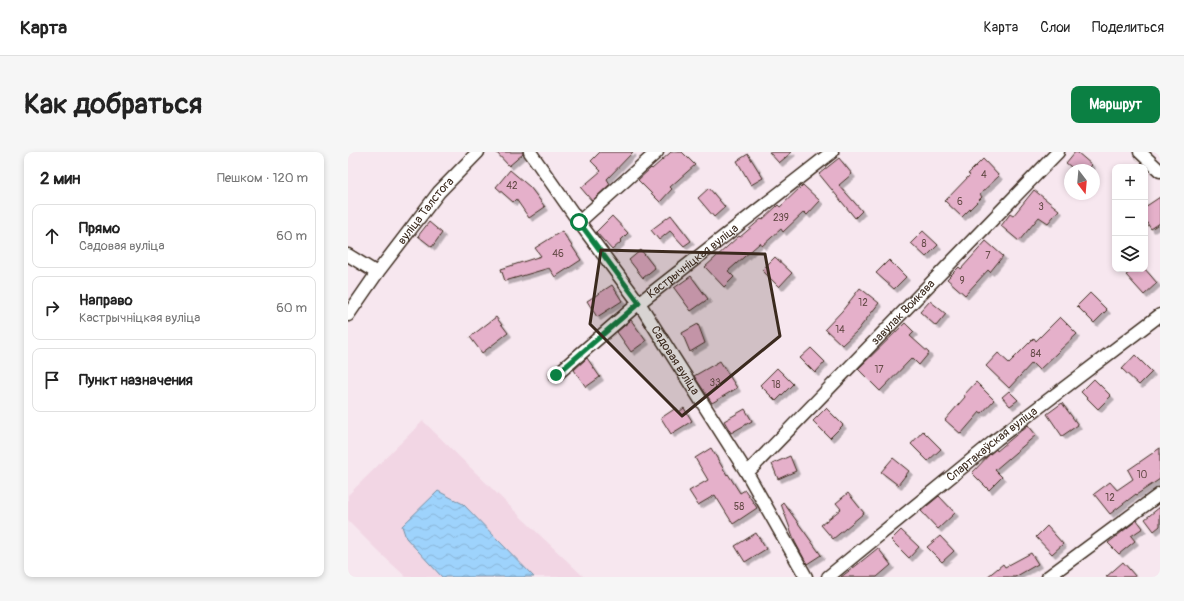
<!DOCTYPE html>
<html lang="ru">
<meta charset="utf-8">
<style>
:root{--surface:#fff;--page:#f6f6f6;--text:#222;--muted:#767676;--line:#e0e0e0;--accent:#0b8043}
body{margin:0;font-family:Pangolin,sans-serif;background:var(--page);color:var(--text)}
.controls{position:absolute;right:12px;top:12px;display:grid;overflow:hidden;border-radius:8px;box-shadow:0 2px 6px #0003}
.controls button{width:36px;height:36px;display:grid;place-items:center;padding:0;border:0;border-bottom:1px solid var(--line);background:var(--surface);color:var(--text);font:20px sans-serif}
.compass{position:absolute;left:716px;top:12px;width:36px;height:36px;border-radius:50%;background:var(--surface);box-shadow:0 2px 6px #0003;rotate:164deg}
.stop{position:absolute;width:12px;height:12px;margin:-9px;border:3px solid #0b8043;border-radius:50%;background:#fff}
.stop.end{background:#0b8043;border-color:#fff;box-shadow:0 1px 4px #0008}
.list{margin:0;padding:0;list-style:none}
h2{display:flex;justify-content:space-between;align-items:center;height:52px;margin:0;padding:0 16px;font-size:17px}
h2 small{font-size:13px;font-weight:400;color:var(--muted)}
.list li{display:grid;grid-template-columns:26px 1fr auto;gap:12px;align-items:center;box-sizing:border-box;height:64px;margin:0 8px 8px;padding:0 8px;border:1px solid var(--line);border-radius:8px}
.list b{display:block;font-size:15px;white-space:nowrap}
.list p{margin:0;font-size:13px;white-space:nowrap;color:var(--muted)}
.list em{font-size:13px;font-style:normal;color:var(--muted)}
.icon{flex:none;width:22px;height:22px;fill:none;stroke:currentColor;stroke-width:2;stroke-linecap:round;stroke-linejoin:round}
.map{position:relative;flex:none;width:812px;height:425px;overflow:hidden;border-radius:8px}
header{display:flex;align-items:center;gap:24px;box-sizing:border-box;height:56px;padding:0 20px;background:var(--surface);border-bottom:1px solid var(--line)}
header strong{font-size:19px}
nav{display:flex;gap:22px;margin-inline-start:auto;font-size:14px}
.intro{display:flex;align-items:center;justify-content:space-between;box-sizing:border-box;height:96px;padding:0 24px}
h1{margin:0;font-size:28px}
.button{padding:10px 18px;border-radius:8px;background:var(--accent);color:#fff;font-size:14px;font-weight:700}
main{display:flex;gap:24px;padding:0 24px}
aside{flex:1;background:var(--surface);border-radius:8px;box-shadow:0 2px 6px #0003}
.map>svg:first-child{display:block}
.built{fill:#f2d6e4}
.water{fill:url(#water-waves);stroke:#768fa3}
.building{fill:#e5b0ca;stroke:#3b2a1e;filter:url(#shadow)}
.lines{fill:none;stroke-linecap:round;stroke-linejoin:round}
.street-casing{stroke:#3b2a1e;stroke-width:15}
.street{stroke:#fff;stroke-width:12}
.route{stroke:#0b8043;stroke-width:5}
.marked{fill:#3b2a1e;fill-opacity:0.2;stroke:#3b2a1e;stroke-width:3;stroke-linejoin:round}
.labels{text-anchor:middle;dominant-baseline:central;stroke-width:4;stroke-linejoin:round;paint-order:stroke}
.number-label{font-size:10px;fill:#664c49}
.street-label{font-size:12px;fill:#3b2a1e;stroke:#fff}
</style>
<header>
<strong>Карта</strong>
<nav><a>Карта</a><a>Слои</a><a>Поделиться</a></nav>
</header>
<div class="intro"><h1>Как добраться</h1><a class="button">Маршрут</a></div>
<main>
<aside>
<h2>2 мин<small>Пешком · 120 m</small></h2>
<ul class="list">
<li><svg class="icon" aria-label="ahead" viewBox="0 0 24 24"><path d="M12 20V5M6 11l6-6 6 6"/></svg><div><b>Прямо</b><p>Садовая вуліца</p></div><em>60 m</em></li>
<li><svg class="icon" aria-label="right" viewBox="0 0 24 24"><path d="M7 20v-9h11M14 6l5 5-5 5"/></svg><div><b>Направо</b><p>Кастрычніцкая вуліца</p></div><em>60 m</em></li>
<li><svg class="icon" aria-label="arrive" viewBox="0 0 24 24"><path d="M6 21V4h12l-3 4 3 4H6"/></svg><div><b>Пункт назначения</b></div></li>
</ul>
</aside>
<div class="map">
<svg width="812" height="425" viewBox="0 0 812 425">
<defs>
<pattern id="water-waves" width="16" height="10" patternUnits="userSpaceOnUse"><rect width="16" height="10" fill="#9ed3fc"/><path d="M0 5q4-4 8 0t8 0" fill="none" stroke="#89b5d8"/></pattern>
<filter id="shadow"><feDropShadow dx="3.5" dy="3.5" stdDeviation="0" flood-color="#0004"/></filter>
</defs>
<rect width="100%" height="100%" fill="#f7e7ef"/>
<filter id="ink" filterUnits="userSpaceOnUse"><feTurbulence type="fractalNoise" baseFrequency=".025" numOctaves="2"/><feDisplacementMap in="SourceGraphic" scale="8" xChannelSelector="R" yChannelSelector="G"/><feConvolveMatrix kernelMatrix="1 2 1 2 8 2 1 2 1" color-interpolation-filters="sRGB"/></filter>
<g filter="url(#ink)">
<polygon class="built" points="75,269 176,368 236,425 58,425 31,400 0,369 0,343"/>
<polygon class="water" points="90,339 115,352 186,425 94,425 58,386 54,374"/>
<g class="building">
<polygon points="148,0 175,0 175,2 161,14"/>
<polygon points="252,0 285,0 259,27 262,32 244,49 233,36 253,19 243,9"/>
<polygon points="323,0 334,0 347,13 322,35 324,37 312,50 290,28 303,16 304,17"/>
<polygon points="421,0 444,0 431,11"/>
<polygon points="727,0 729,0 744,13 739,18 727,18 718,11"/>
<polygon points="400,2 415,26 403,33 389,9"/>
<polygon points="491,6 504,22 491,33 514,59 507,66 471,22"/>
<polygon points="635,7 651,24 632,42 634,45 614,65 597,49 622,23 620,22"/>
<polygon points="162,18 182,35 197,55 181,66 168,47 165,50 148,35"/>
<polygon points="455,33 472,49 459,63 456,60 435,80 433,77 414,94 412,91 380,119 386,125 376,135 357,115 391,84 392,85 413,67 414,68 430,53 432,55"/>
<polygon points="361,36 377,55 366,65 350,46"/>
<polygon points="686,38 711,58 700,71 691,65 671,89 653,74 662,62 665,64"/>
<polygon points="812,45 812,71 803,77 797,68 797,55"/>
<polygon points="323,63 343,89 336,94 322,79 311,88 303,78"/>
<polygon points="264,64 280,81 272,89 273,90 264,98 248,80"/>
<polygon points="81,70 94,81 84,95 70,84"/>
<polygon points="214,79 233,108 207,125 201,116 157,129 153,117 193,104 187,96"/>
<polygon points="575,79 590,93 578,105 563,91"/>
<polygon points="638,89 655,104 642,120 640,118 617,143 599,127 611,115 613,117"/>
<polygon points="293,98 307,116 295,126 281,108"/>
<polygon points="427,105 444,121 431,135 414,118"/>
<polygon points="541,108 558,125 546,137 528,121"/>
<polygon points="786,117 797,117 809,131 796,143 778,123"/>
<polygon points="343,124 360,147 343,159 326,136"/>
<polygon points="264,133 274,149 249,165 239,149"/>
<polygon points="512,136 531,151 510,178 494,193 477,177 494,159"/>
<polygon points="742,141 759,158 746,171 729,154"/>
<polygon points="582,149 598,162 588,174 572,160"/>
<polygon points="148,165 160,181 134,201 122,185"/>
<polygon points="712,165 729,182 691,218 684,211 661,236 638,214 650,201 661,211 686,186 688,189"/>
<polygon points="283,168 298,189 283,200 269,180"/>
<polygon points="557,171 566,180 562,184 581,201 571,213 564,206 532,239 510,217"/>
<polygon points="350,172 357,191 342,200 334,181"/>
<polygon points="463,196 477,210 467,221 452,206"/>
<polygon points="787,203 804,220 791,233 774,217"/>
<polygon points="239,206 252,225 238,235 226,218"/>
<polygon points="372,209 389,236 364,251 346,224"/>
<polygon points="429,216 445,232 428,249 412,233"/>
<polygon points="746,227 763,244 750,257 733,240"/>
<polygon points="628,230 646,248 634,261 632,260 613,282 597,268 617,245 616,243"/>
<polygon points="661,239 670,248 662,254 654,245"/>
<polygon points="714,251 730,273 714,284 699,262"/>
<polygon points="328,256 331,260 336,256 344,269 323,282 313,266"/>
<polygon points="478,256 495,273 482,286 465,269"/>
<polygon points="397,257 404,269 383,281 376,269"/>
<polygon points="680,273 688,283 647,318 654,325 641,338 624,321 642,302 648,297 649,299"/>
<polygon points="575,279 593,297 580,309 563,292"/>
<polygon points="363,296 379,323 380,322 392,341 397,338 409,356 385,372 367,343 350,353 341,339 360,328 347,306"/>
<polygon points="812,296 812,327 788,343 788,342 762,362 746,342 762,330 769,338 785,327 780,318"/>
<polygon points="442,304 448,319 430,327 424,312"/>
<polygon points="545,306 561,319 550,333 533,320"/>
<polygon points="500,341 516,361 485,387 473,373 493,357 488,351"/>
<polygon points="591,344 607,361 590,377 573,359"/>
<polygon points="435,350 473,403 459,412 447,390 433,352"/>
<polygon points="812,355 812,374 806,379 797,367"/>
<polygon points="789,368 795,376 783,384 787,389 771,402 760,391"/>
<polygon points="699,374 715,392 704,402 688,385"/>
<polygon points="553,378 571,395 561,406 543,388"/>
<polygon points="408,381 418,397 397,410 387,394"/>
<polygon points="592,384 606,399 594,410 579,395"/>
<polygon points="530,396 543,413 529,425 493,425 509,413"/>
<polygon points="683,401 690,412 667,425 639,425 655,412 657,415"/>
<polygon points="775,410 788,425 758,425"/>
</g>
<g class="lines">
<defs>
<g id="street">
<path id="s1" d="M 182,0 L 231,70 L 291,151 L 399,321 L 458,425"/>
<polyline points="792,0 812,19"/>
<polyline points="231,70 309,0"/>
<polyline points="0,103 29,121"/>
<path id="s2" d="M 0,163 L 29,121 L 91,40 L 130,0"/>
<path id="s3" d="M 208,223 L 291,151 L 484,0"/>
<path id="s4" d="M 399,321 L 710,0"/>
<path id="s5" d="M 480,425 L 649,287 L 812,163"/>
<polyline points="700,425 812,342"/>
</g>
</defs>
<use href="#street" class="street-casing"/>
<use href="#street" class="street"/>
</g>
</g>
<g class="lines" filter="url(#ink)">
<polyline class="route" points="208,223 291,151 231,70"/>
</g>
<path class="marked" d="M 253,98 L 417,102 L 432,184 L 334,264 L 242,172 Z"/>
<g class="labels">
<g class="number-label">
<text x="636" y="23">4</text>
<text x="164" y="34">42</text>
<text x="612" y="50">6</text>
<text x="693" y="55">3</text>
<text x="433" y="66">239</text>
<text x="576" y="92">8</text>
<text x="210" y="102">46</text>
<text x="640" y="104">7</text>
<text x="614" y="129">9</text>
<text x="515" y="151">12</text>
<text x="492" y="178">14</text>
<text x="688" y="202">84</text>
<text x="531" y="218">17</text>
<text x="367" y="231">33</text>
<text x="428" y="233">18</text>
<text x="794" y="323">10</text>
<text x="762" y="346">12</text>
<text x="391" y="355">58</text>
</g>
<g class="street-label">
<text stroke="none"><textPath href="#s2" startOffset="130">вуліца Талстога</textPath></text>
<text stroke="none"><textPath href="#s3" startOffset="178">Кастрычніцкая вуліца</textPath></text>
<text stroke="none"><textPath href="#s4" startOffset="224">завулак Войкава</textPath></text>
<text stroke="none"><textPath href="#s1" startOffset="254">Садовая вуліца</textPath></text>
<text stroke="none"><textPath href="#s5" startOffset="211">Спартакаўская вуліца</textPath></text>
</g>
</g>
</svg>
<div class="controls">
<button>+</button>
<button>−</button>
<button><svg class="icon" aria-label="layers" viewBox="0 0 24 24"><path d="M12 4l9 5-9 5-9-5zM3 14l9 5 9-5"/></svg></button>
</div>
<svg class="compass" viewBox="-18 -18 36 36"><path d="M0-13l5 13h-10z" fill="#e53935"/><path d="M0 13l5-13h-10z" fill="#767676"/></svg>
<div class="stop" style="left:231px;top:70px"></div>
<div class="stop end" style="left:208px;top:223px"></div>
</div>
</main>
